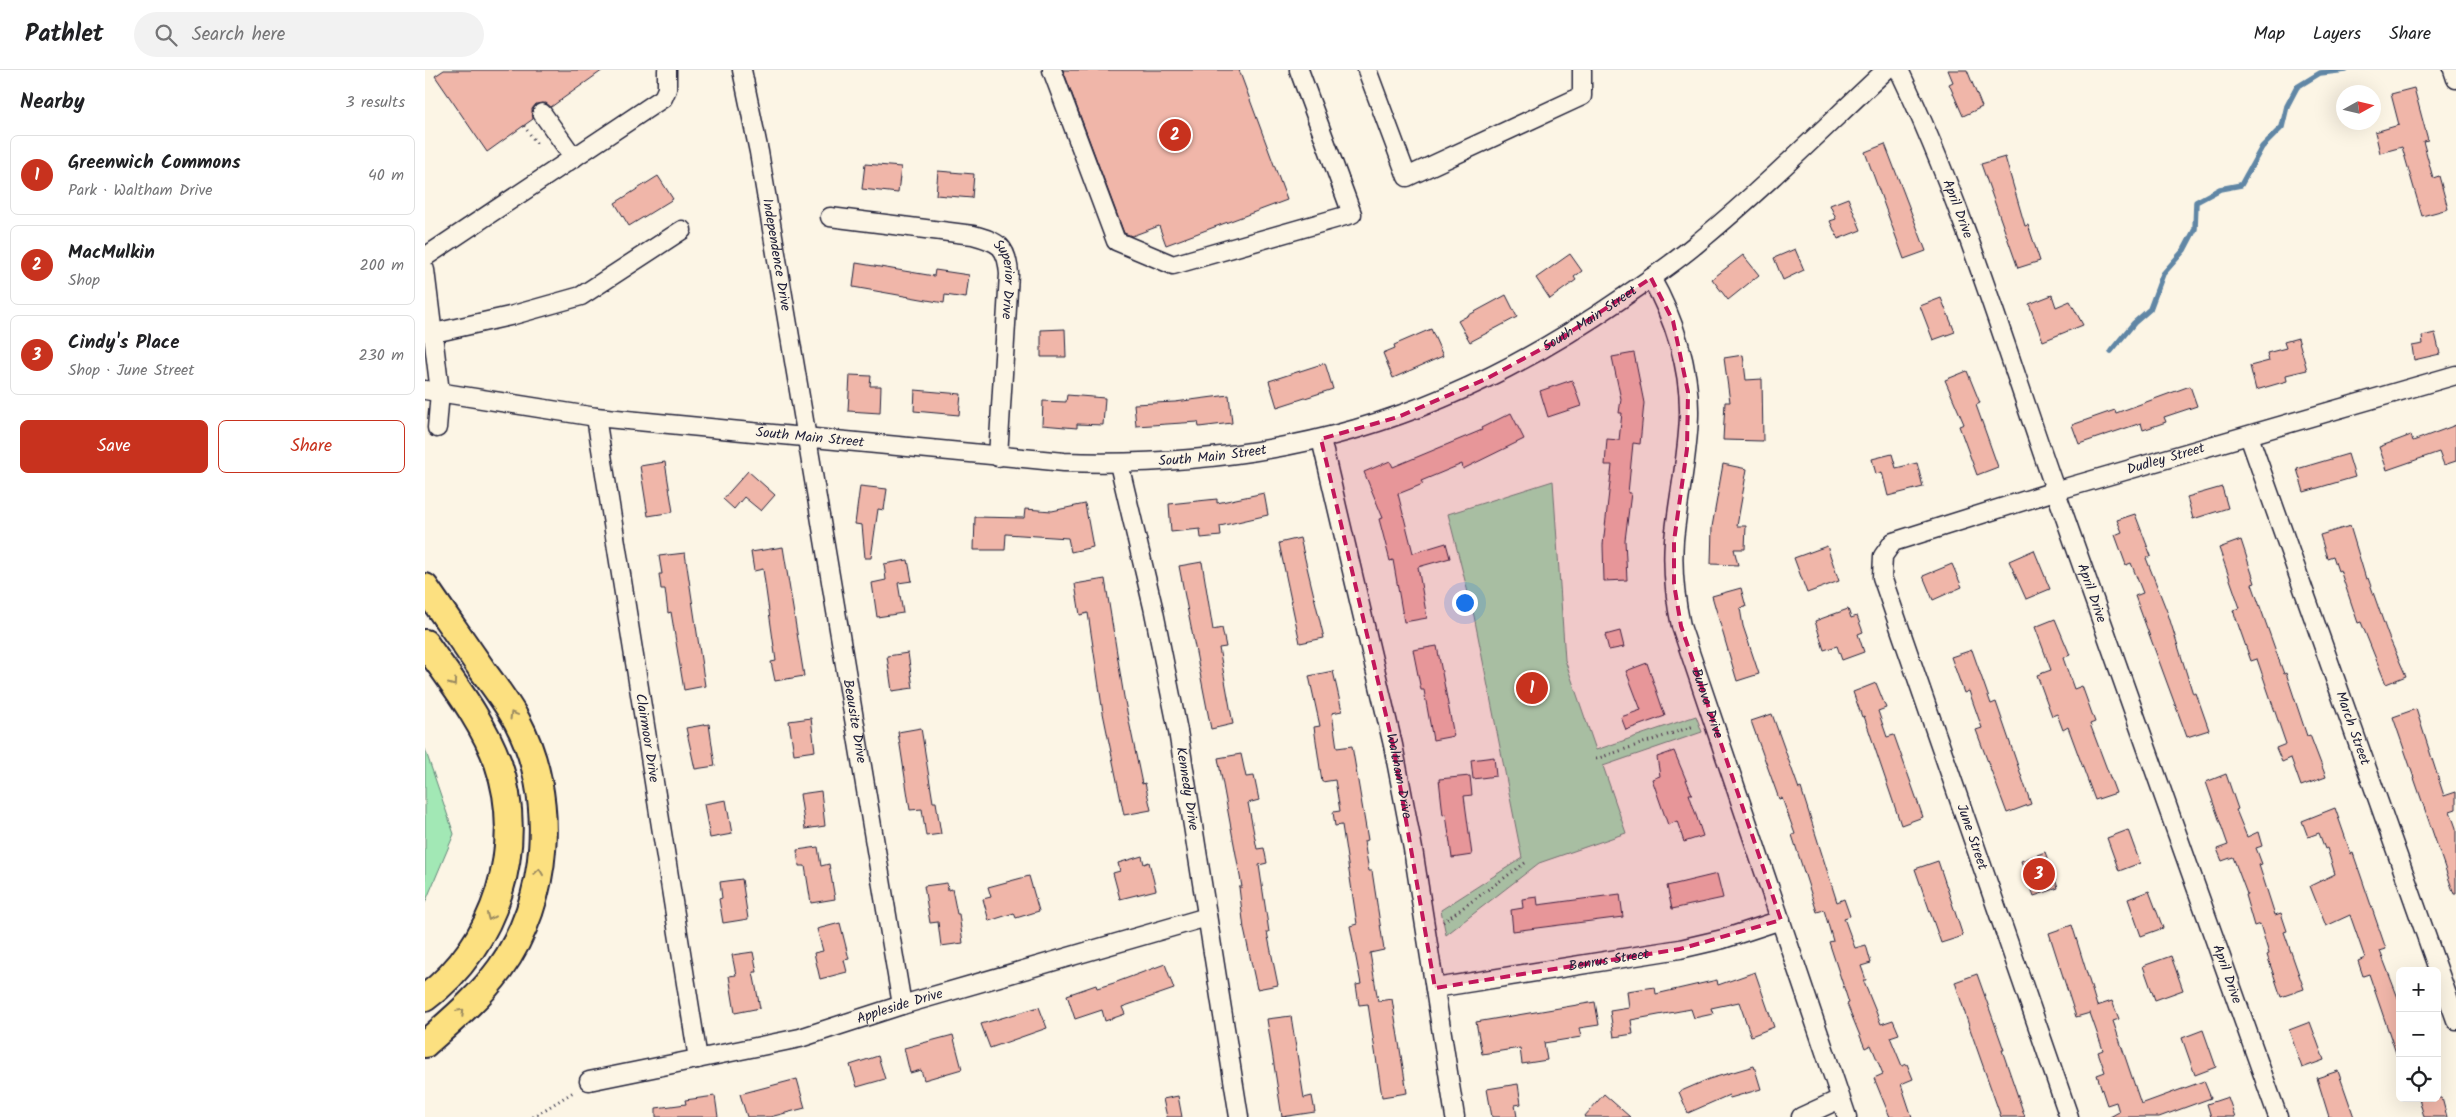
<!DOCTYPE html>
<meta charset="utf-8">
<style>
:root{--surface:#fff;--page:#f2f2f2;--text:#202124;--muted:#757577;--line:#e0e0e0;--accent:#c8321e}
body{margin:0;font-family:Kalam,sans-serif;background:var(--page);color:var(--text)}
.controls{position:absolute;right:15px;bottom:15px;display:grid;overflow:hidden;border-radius:8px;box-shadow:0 5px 20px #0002}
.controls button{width:45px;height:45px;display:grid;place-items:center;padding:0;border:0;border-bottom:1px solid var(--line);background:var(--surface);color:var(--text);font:25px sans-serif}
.compass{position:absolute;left:1911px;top:15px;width:45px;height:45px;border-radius:50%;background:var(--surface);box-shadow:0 5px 20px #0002;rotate:82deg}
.you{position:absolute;left:1039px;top:532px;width:18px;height:18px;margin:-12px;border:4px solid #fff;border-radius:50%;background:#1a73e8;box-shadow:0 0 0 8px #1a73e833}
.badge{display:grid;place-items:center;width:32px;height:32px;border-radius:50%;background:var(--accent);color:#fff;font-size:16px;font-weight:700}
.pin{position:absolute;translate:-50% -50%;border:2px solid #fff;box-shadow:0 1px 5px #0006}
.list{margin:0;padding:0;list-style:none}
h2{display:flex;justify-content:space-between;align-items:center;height:65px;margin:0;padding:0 20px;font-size:21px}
h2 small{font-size:16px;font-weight:400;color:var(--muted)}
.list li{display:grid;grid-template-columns:32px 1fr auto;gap:15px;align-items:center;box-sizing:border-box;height:80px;margin:0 10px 10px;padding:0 10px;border:1px solid var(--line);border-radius:8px}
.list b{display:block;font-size:19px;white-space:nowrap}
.list p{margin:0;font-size:16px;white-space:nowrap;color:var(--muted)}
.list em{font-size:16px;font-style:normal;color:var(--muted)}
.actions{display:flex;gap:10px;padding:15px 20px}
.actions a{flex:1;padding:11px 0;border:1px solid var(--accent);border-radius:8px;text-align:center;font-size:18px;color:var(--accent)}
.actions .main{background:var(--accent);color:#fff}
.icon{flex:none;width:28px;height:28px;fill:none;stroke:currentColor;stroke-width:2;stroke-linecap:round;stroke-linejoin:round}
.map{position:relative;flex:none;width:2031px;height:1047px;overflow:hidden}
header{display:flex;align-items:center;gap:30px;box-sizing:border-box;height:70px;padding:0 25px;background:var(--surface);border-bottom:1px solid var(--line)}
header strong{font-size:24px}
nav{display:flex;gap:28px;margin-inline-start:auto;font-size:18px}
.search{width:350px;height:45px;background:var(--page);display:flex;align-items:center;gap:12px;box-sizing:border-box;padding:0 18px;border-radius:28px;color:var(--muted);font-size:19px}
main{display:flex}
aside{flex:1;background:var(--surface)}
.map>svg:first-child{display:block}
.green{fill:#a2e8b5;stroke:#628578}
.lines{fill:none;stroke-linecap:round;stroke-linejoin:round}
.stream{stroke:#6086a5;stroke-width:5.5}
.building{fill:#f0b6a9;stroke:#22223b}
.minor-casing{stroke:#22223b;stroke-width:21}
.highway-casing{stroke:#22223b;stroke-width:30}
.path{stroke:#22223b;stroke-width:3;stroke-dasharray:1 4;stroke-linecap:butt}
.minor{stroke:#fcf5e5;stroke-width:18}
.highway{stroke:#fce080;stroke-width:26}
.oneway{stroke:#9a8a61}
.marked{fill:#c2185b;fill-opacity:0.2;stroke:#c2185b;stroke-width:4;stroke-dasharray:10 6;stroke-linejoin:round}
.labels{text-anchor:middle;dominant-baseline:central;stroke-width:5;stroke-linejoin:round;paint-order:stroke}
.street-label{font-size:14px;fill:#22223b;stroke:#fcf5e5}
</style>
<header>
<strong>Pathlet</strong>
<div class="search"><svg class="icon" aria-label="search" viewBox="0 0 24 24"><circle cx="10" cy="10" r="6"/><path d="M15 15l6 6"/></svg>Search here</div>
<nav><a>Map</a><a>Layers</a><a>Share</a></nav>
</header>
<main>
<aside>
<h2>Nearby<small>3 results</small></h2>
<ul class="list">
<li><span class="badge">1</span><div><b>Greenwich Commons</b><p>Park · Waltham Drive</p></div><em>40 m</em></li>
<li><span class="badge">2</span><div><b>MacMulkin</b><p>Shop</p></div><em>200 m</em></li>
<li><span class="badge">3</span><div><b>Cindy's Place</b><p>Shop · June Street</p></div><em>230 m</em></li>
</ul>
<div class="actions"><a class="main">Save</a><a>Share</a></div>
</aside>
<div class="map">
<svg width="2031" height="1047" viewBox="0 0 2031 1047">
<rect width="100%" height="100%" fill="#fcf5e5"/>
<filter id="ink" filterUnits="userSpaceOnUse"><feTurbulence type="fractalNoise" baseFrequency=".02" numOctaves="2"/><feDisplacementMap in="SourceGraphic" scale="10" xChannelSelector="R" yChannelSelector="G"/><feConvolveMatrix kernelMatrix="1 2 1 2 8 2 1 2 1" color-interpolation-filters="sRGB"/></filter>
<g filter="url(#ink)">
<g class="green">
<polygon points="1128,411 1140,590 1171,680 1271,646 1277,662 1178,696 1201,763 1114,793 1021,865 1016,840 1097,788 1049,546 1023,444"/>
<polygon points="0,679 29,764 0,833"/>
</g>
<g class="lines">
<polyline class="stream" points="1686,281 1709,253 1725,239 1738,204 1759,180 1770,159 1771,132 1795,119 1816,115 1837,77 1857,57 1862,36 1872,17 1895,3 1921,0"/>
</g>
<g class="building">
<polygon points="19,0 178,0 126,37 121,33 111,34 107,39 108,49 62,82 10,6"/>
<polygon points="638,0 814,0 862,130 741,175 734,156 707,166 699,163"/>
<polygon points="1523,0 1542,0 1557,37 1538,46 1524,14 1528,12"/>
<polygon points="1989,18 2003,70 1998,71 2008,108 2014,106 2023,139 1997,146 1977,77 1955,83 1950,62 1974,55 1966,24"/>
<polygon points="1460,74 1501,181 1479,189 1440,82"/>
<polygon points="1580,87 1600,156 1603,155 1615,191 1593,198 1556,94"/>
<polygon points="440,94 476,97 473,123 437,119"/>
<polygon points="513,101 549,104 547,128 511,125"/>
<polygon points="233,106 248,129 204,156 190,133"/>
<polygon points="1423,128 1436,160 1413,169 1405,151 1411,149 1405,135"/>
<polygon points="1370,179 1379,200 1358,210 1349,188"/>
<polygon points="1145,184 1157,201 1149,207 1151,210 1125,229 1111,208"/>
<polygon points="1318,185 1334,205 1303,230 1287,209"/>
<polygon points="431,193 509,206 510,200 544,205 541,228 520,225 519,233 428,217"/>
<polygon points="1081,225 1092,247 1045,272 1033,251"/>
<polygon points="1627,225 1631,237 1645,231 1658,255 1618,271 1604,234"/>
<polygon points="1516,228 1530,262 1508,270 1495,236"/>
<polygon points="640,259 641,287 616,287 616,260"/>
<polygon points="1006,259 1018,286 968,308 958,283 970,278 969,275"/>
<polygon points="2010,263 2015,284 1989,290 1987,276 1998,274 1997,266"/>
<polygon points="1873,268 1882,300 1861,305 1862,311 1831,320 1825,296 1844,291 1842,283 1861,278 1859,272"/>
<polygon points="1209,283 1219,333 1215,374 1208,373 1203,423 1206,423 1200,470 1202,510 1179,511 1178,475 1187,395 1180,395 1182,369 1194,370 1197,343 1194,343 1196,329 1187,287"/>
<polygon points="1318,285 1321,310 1337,309 1338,371 1298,370 1300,332 1305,332 1299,288"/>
<polygon points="900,293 908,319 852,337 844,311"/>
<polygon points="1542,301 1555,333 1551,335 1573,397 1552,405 1534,356 1539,354 1520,310"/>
<polygon points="425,305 446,306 445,316 456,316 455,343 423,341"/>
<polygon points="1147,310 1156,336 1123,347 1115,321"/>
<polygon points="1765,316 1772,336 1739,347 1741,352 1718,360 1716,353 1654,374 1647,355 1690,340 1691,343"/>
<polygon points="490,320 536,324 534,345 489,341"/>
<polygon points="642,325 680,328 678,355 652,354 652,358 617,355 618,331 641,332"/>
<polygon points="804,325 807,353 774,357 773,352 711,356 709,334 750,332"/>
<polygon points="1086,343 1099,369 1038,399 1037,394 996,411 998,414 973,424 988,483 1021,473 1025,488 993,497 1002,548 979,552 968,490 965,491 954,449 958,448 939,402 965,391 968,397 1057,360 1056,358"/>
<polygon points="2031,355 2031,391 2019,395 2014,382 1962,400 1954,377 1986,365 1988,371"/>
<polygon points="1467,384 1471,398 1492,393 1498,417 1463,426 1457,402 1451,404 1447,389"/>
<polygon points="1923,384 1930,407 1879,422 1872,399"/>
<polygon points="240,392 248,442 223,446 215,396"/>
<polygon points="1298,394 1322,399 1312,456 1321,456 1320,479 1309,479 1313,495 1286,494 1287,457"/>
<polygon points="323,401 350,425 336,441 319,427 309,439 298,429"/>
<polygon points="435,416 462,419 459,440 453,439 446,488 440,488 437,455 430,454"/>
<polygon points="1797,417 1803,438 1768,449 1762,427"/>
<polygon points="839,423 843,445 795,456 796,466 776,468 775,459 746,462 744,434 792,429 792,433"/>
<polygon points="660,434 668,477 646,482 643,468 581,464 580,480 549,480 550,447 599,448 600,439 627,441"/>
<polygon points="1710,444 1726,486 1721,488 1743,544 1768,624 1771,623 1784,660 1762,667 1710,526 1718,523 1706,493 1701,495 1690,465 1697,462 1692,450"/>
<polygon points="1925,456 1941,509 1943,508 1963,565 1981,606 1961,614 1936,552 1933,553 1915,500 1913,501 1908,486 1902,488 1895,465"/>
<polygon points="875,468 899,568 875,573 854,473"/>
<polygon points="1816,470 1830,513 1827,514 1859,604 1861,603 1882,666 1885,665 1901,707 1876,716 1866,688 1857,692 1851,678 1861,674 1832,589 1826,591 1808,540 1815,538 1794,478"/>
<polygon points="1402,476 1414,511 1382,523 1369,488"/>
<polygon points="358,477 379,606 350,611 346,592 351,591 338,499 329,501 326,482"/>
<polygon points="1609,480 1625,519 1601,529 1584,491"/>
<polygon points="260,483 280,616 259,620 246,542 243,543 240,519 236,519 234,504 237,504 234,486"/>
<polygon points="483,490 487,511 473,513 478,543 452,547 447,513 461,510 459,494"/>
<polygon points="777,492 788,560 797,558 801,577 794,578 808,654 786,659 754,496"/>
<polygon points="1527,494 1537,517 1508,530 1498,506"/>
<polygon points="680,509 699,627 717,714 720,713 726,740 699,745 678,643 663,543 655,545 650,514"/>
<polygon points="1316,518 1321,537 1315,538 1318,556 1334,604 1312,611 1287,526"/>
<polygon points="1423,539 1426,548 1432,546 1438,562 1433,564 1439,582 1417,590 1412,576 1399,580 1390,551"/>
<polygon points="1630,549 1645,585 1638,588 1649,619 1657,616 1670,652 1665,654 1691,723 1670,730 1643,657 1638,660 1632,644 1627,646 1612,605 1626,600 1610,557"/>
<polygon points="1195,561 1199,577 1184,580 1180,565"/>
<polygon points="1012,576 1029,666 1008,670 999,620 996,620 988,580"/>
<polygon points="1547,580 1566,634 1571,632 1606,734 1582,743 1551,660 1557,658 1544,621 1539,623 1526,587"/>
<polygon points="483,583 488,618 467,621 462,586"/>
<polygon points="1222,593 1240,646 1201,660 1196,647 1216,640 1201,601"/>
<polygon points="908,601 917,641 907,643 912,678 927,676 943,770 939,771 944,801 947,801 959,880 945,883 953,931 967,929 982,1023 957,1027 943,934 934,935 931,915 936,914 925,856 932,854 917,755 910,756 908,742 915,741 910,710 897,712 889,657 895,656 884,606"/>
<polygon points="1451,613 1461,638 1453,641 1462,667 1469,665 1498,747 1476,755 1439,646 1437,647 1428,622"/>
<polygon points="1991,639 2019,726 2031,722 2031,739 2025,741 2031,758 2031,824 2029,824 1968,647"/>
<polygon points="1347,644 1374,719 1376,718 1412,832 1419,829 1425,846 1419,848 1430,878 1441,875 1446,893 1436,896 1441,910 1438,910 1456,954 1468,950 1474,964 1465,967 1477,996 1482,994 1488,1009 1476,1014 1487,1047 1465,1047 1449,1008 1458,1004 1446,975 1440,978 1422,934 1424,933 1404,872 1408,871 1399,840 1392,842 1367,765 1370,764 1357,728 1354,729 1326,651"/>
<polygon points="386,648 390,681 369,684 364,651"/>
<polygon points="284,654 290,696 270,699 261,658"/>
<polygon points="496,658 508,732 511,732 516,764 501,766 497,739 485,740 473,662"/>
<polygon points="1249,681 1267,724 1264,724 1278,766 1259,772 1252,751 1243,755 1227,709 1235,706 1232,687"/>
<polygon points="816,684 821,707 829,706 834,730 823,733 832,779 839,778 842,793 834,795 844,862 842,862 853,915 832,919 819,859 814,817 817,817 793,688"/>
<polygon points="1069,687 1071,706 1048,709 1046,690"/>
<polygon points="1801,704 1813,739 1811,740 1822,767 1833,762 1837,776 1831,778 1837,794 1834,795 1850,845 1856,843 1862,861 1859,862 1879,919 1856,927 1842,885 1844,884 1835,854 1829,856 1820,825 1822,824 1808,787 1797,791 1792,779 1803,775 1781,712"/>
<polygon points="1045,706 1047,725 1039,726 1047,785 1027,788 1021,744 1018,745 1014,709"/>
<polygon points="396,721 400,756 380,759 375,724"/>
<polygon points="301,730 307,764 285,768 279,734"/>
<polygon points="1910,738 1926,784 1928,783 1961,879 1955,881 1975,933 1975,985 1972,986 1944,904 1938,906 1933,891 1940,888 1925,845 1901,856 1885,816 1910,804 1902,778 1900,779 1894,763 1883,767 1877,751"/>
<polygon points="1703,760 1715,793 1694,801 1682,768"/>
<polygon points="393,777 396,796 404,794 410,829 386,833 380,796 374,796 372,780"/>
<polygon points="1620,782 1633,818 1609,826 1596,791"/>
<polygon points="717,786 719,794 724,792 731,820 695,829 688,803 695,801 693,793"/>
<polygon points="1513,791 1538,866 1516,873 1490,799"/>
<polygon points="1292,804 1298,828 1247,839 1242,816"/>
<polygon points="604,806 614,841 591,848 589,843 564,851 558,829 566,827 563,817"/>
<polygon points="317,809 323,849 298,853 294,829 297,828 295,812"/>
<polygon points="522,813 523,820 527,819 532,844 534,844 538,873 516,876 513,852 505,853 499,816"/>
<polygon points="1724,821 1738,858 1716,866 1703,829"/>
<polygon points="1195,824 1198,847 1088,861 1086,840 1098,838 1097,829 1112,827 1113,835"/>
<polygon points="415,853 424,889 419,890 422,902 395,909 389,883 398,881 392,859"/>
<polygon points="1647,855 1672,936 1687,931 1694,949 1688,951 1716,1034 1779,1011 1786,1028 1734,1047 1685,1047 1694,1042 1691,1032 1682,1035 1672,1005 1680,1002 1673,982 1678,980 1665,943 1651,947 1624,863"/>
<polygon points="328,882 332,902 328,902 335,938 310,943 304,906 311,905 307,885"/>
<polygon points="1746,886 1758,920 1730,930 1718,896"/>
<polygon points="740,894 749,919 697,937 700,944 680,951 677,940 650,949 642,925 671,915 672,918 689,913"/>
<polygon points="1330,902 1349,957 1326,966 1314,932 1286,938 1288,944 1269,948 1266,939 1206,950 1208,964 1189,967 1185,941 1204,938 1202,921 1230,917 1231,924 1292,910 1293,915"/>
<polygon points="1552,904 1579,980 1577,980 1600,1047 1576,1047 1545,959 1530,912"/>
<polygon points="1170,932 1174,955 1154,958 1156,967 1119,973 1122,990 1097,994 1095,978 1057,984 1051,952"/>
<polygon points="614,937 622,958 565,978 556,954"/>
<polygon points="866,946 879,1028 887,1026 890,1042 857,1047 842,949"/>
<polygon points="1885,952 1899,990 1877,998 1864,960"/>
<polygon points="1778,960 1791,997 1770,1005 1757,968"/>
<polygon points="528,965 537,999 499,1010 496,1000 485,1003 479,978"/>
<polygon points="453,986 460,1009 432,1017 425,995"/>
<polygon points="1329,996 1336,1019 1305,1028 1304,1025 1263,1043 1254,1022 1284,1009"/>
<polygon points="1913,1001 1929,1047 1904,1047 1892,1008"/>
<polygon points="372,1009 380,1038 345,1047 322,1047 315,1024"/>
<polygon points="1093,1014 1096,1034 1090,1035 1092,1047 1067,1047 1062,1019"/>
<polygon points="1179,1024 1205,1047 1159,1047"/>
<polygon points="290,1026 293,1047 231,1047 231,1038 261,1034 260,1030"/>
<polygon points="753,1026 757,1047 742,1047 738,1029"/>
<polygon points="1803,1027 1810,1047 1786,1047 1782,1034"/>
<polygon points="1994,1028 2017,1028 2022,1047 1999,1047"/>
</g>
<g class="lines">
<defs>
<g id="minor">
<path id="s1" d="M 317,0 L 334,82 L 477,935"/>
<polyline points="627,0 691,171 748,195 927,144 874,0"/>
<polyline points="942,0 982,107 1157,26 1157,0"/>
<path id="s2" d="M 1474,0 C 1539,136 1582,283 1632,425 C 1705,632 1779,840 1853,1047"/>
<polyline points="2028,0 2031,9"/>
<polyline points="117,43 149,88"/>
<path id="s3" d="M 405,147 L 548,165 C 574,172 582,176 584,204 L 573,387"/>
<polyline points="0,187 238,28 242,19 242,0"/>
<polyline points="0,200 15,322 12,358"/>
<path id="s4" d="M 1226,208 C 1249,248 1265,298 1264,345 C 1263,387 1253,428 1249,470 C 1247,499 1250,528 1256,556 L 1422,1047"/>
<polyline points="0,262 9,263 85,246 156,226 257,160"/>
<path id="s5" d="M 0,320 L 171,347 L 639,392 C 852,399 1020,351 1196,229 C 1223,210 1251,192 1276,170 C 1340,117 1400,57 1461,0"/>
<path id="s6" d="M 171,347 L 273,989"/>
<path id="s7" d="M 1824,366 L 2031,950"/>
<path id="s8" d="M 896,369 L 968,675 L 988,779 L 1030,1047"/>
<path id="s9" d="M 694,394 L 728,537 L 753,661 L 814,1047"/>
<path id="s10" d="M 1010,918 L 1255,879 L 1298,869 L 1356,850"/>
<path id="s11" d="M 164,1011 L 375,968 L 477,935 L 782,847"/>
<polyline points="1376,1047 1415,1029"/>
<path id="s12" d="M 1644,1047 L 1457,507 L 1458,486 L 1468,472 L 1630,421 L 2031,305"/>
</g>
<g id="highway">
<path d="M 0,517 C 19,545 39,573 58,601 C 70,617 82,633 92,651 C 132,726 125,830 75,899 C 54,928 26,951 0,974"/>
<path d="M 0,573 C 26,611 57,649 73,693 C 102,776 71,876 0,928"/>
</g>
</defs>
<use href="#minor" class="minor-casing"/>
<use href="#highway" class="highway-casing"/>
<g class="path">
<polyline points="99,56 112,74"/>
<polyline points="1171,689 1269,656"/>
<polyline points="1018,852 1100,793"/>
<polyline points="108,1047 150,1021"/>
</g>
<use href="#minor" class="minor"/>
<use href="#highway" class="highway"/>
</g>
<defs><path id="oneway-chevron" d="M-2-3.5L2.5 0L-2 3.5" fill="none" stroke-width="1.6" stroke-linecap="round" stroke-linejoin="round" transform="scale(1.25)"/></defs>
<g class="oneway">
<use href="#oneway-chevron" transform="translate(28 613) rotate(55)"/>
<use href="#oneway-chevron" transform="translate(88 645) rotate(-121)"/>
<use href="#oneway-chevron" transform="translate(114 802) rotate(-82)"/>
<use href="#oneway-chevron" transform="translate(65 847) rotate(113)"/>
<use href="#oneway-chevron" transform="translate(36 942) rotate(-45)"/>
</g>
</g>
<path class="marked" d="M 1226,208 L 1248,251 L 1263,322 L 1262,379 L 1249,471 L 1249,514 L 1256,556 L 1356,850 L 1255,879 L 1010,918 L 968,675 L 896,369 L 973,347 L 1061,309 L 1135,269 Z"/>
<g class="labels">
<g class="street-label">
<text stroke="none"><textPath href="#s2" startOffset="151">April Drive</textPath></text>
<text stroke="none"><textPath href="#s1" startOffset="188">Independence Drive</textPath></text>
<text stroke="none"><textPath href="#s3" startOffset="208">Superior Drive</textPath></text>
<text stroke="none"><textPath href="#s5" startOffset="1198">South Main Street</textPath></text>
<text stroke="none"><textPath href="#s5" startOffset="388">South Main Street</textPath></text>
<text stroke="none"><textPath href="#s5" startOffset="792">South Main Street</textPath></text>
<text stroke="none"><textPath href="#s12" startOffset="895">Dudley Street</textPath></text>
<text stroke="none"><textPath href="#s2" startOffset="558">April Drive</textPath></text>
<text stroke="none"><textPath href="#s4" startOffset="438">Bulova Drive</textPath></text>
<text stroke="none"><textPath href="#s1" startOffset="661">Beausite Drive</textPath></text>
<text stroke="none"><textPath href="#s7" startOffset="310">March Street</textPath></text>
<text stroke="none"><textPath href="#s6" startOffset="325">Clairmoor Drive</textPath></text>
<text stroke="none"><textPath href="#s8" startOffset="346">Waltham Drive</textPath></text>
<text stroke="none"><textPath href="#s9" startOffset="332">Kennedy Drive</textPath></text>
<text transform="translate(1547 767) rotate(71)">June Street</text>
<text stroke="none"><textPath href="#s10" startOffset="176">Benrus Street</textPath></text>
<text stroke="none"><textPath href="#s2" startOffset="962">April Drive</textPath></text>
<text stroke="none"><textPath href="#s11" startOffset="320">Appleside Drive</textPath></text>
</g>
</g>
</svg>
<div class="controls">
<button>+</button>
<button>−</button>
<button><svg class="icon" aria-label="locate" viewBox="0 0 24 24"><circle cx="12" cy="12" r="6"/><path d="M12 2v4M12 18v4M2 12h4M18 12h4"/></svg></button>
</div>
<svg class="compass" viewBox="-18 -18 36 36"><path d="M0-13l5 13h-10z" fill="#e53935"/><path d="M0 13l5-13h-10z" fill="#757577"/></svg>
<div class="you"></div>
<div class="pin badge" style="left:1107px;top:618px">1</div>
<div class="pin badge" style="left:750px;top:65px">2</div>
<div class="pin badge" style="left:1614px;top:804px">3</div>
</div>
</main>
